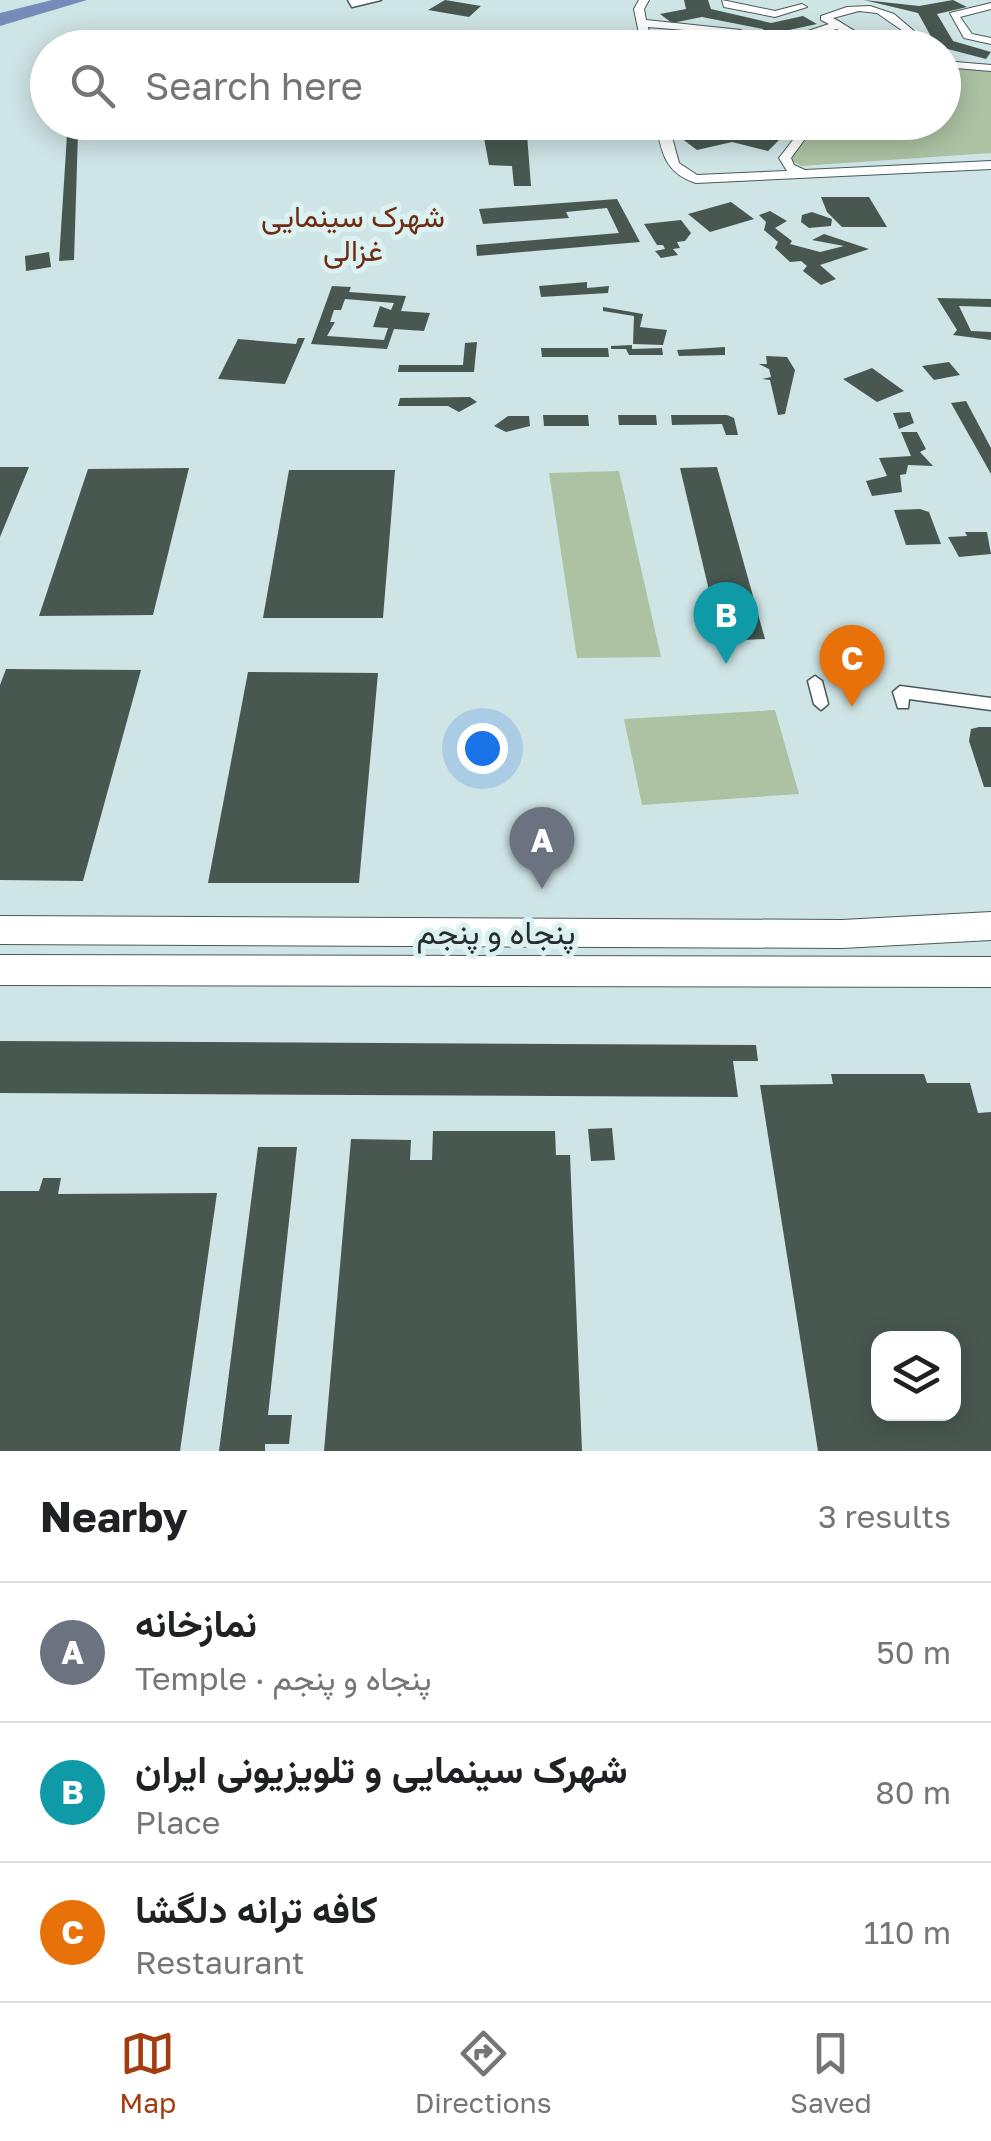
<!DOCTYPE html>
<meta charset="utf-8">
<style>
:root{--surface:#fff;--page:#f6f6f6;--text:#202124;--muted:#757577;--line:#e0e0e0;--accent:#a23d0f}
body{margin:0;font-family:"Golos Text",Vazirmatn,sans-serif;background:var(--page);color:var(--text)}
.controls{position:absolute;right:30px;bottom:30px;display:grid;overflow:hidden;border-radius:20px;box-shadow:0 5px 25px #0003}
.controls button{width:90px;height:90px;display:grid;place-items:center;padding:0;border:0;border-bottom:2px solid var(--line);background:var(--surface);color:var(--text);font:50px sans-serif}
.you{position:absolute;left:482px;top:748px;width:35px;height:35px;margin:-25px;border:8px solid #fff;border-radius:50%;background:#1a73e8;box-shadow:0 0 0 15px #1a73e833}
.badge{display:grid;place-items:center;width:65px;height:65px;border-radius:50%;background:var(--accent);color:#fff;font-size:32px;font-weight:700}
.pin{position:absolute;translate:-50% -82px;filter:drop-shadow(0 2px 5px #0008)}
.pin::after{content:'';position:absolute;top:52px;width:35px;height:30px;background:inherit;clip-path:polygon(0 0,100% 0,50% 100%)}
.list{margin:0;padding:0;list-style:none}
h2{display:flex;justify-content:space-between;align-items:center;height:130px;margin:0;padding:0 40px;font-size:42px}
h2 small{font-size:32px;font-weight:400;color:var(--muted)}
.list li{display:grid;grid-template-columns:65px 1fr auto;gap:30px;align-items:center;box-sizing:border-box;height:140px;padding:0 40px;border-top:2px solid var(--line)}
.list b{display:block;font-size:38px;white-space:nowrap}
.list p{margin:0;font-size:32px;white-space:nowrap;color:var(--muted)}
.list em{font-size:32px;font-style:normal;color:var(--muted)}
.icon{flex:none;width:55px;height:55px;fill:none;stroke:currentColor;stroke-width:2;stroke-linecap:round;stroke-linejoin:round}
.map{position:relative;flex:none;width:991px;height:1451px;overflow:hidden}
.search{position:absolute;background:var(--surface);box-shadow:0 5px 25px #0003;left:30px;right:30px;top:30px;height:110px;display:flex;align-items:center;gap:25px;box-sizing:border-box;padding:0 35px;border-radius:55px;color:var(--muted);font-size:38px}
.sheet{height:550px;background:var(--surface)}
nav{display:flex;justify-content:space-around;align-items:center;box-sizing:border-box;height:140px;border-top:2px solid var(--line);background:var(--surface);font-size:28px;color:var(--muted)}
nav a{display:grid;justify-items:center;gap:5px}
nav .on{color:var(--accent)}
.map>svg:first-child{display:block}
.green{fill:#acc2a3}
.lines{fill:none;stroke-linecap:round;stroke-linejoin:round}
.river{fill:#778bb8;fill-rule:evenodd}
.building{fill:#485851;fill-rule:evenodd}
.pedestrian-casing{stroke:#485a5b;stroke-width:3}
.minor-casing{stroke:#485a5b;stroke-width:2}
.tertiary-casing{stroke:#485a5b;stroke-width:3}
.secondary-casing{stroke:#485a5b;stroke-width:2}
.pedestrian{fill:#fff;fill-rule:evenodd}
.minor{fill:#fff;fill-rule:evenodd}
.tertiary{fill:#fff;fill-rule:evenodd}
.secondary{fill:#fff;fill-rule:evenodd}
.labels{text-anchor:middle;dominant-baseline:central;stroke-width:10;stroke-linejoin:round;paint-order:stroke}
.far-neighbourhood-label{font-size:30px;fill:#6e2d13;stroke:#dcf1f2}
.street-label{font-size:32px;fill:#262d2e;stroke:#dcf1f2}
</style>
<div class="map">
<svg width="991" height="1451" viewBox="0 0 991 1451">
<rect width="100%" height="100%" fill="#cfe4e5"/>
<g class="green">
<path d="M 967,66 L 991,70 L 991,153 L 801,166 L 791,160 C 802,107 902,123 944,122 L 944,68 Z"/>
<polygon points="619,471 661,657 577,658 549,473"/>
<polygon points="775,710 799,794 642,805 624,719"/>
</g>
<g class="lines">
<polygon class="river" points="52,0 87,0 0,26 0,13"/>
</g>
<g class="building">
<polygon points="445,0 481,6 469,17 428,10"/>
<polygon points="684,0 708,0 711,9 771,23 803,16 817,24 789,30 796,48 770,48 763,29 702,17 672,23 660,14 686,9"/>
<polygon points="864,0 919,6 953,0 967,7 937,14 953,41 991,52 986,59 944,48 916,48 934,42 918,13"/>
<polygon points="493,122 526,122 531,186 514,186 512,166 489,165 484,138 494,138"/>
<polygon points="711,122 742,122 745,131 779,140 768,151 732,142 697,150 681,138 712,131"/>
<polygon points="78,132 74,260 59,261 67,134"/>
<polygon points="821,197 869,197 887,227 842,227 827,212"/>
<polygon points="617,199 640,242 477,256 476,245 619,233 607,208 566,212 569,218 483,224 479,209"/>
<polygon points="731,202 754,219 710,232 688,214"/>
<polygon points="770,211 787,221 775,228 792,241 790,244 820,252 844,246 812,240 824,234 869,249 820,265 836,279 821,285 803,271 807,266 801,261 790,262 775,248 778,242 764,230 766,222 759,215"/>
<polygon points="812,212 832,219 831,226 809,228 801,222 802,215"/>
<polygon points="681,220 691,233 685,241 677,242 680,248 673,249 678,255 661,258 655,251 665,249 663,245 657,245 644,224"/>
<polygon points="49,252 51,267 26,271 25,256"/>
<polygon points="587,282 587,288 609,286 608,293 541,297 539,286"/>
<path d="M 332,286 L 351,287 L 349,292 L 406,296 L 401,311 L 430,313 L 424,331 L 394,329 L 387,349 L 311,344 ZM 345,299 L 394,303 L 391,310 L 380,306 L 373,327 L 388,328 L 384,340 L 327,336 L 335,322 L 330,322 L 334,310 L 341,310 Z"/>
<polygon points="937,298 991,299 991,307 959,306 971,331 991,332 991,340 953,335 957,330"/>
<polygon points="603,307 643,314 640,327 667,330 663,345 633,344 634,316 603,311"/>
<polygon points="298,338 305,338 285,384 218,379 238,339 296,344"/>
<polygon points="477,342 474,372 398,372 399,365 463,365 465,343"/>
<polygon points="632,345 632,349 662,348 663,355 629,355 626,349 611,349 611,346"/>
<polygon points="725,347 725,355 679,356 677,350"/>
<polygon points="541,348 608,348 609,357 542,357"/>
<polygon points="766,356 787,357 795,370 785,414 778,415 770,380 762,379 771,377 769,369 759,364 767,364"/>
<polygon points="949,362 960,375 934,380 922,366"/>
<polygon points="872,368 904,391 877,402 843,379"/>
<polygon points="470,397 477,402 459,412 448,406 398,406 400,398"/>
<polygon points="966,401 991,448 991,474 951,403"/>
<polygon points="910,412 914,423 899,429 893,413"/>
<polygon points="543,415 588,415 589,426 544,426"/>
<polygon points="618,415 656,415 657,425 619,425"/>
<polygon points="671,415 727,415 734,418 738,435 726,435 722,424 672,425"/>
<polygon points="508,416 529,416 530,426 506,432 494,426"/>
<polygon points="901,432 917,432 926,449 920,452 933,466 908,465 906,474 900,475 902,492 872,496 866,481 887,476 879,458 911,456"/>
<polygon points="0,467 29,467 0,537"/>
<polygon points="717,467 765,639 721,641 680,468"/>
<polygon points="189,468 153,615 39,616 88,469"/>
<polygon points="289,470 395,470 383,618 263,618"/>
<polygon points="920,509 929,512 941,544 906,545 894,510"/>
<polygon points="965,532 987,532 991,554 959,557 948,537 967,536"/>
<polygon points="6,669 141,670 83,881 0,880 0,685"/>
<polygon points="248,672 378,673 359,883 208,883"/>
<polygon points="979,727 991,727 991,787 984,787 969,741 971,729"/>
<polygon points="0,1041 756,1045 758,1061 733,1061 738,1097 0,1093"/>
<path d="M 831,1074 L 924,1074 L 927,1083 L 970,1083 L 978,1113 L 991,1112 L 991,1451 L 818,1451 L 760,1085 L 833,1084 ZM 878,1338 L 954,1338 L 954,1414 L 878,1414 Z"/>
<polygon points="612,1128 615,1160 591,1161 588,1129"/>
<polygon points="433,1131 555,1131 556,1155 570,1155 582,1451 324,1451 351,1139 411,1140 410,1160 432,1160"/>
<polygon points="258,1147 297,1147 268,1415 292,1415 289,1444 265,1444 265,1451 219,1451"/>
<polygon points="43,1178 61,1178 58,1194 217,1193 180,1451 0,1451 0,1191 39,1191"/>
</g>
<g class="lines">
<defs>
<g id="pedestrian">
<polygon points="815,676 822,681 828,704 821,710 814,704 808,681"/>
<polygon points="900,686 991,698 991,710 909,699 908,708 898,708 893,692"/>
</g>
<g id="minor">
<polygon points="639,0 649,0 644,9 646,20 741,30 747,48 737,48 733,34 648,27 652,48 642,48 634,9"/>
<polygon points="722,0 775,11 802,4 807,7 775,17 724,7"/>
<polygon points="991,3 991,9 960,17 972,34 991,38 991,44 964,38 950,13"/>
<path d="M 870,6 L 894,14 L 914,31 C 888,57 865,46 837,29 L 810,36 L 815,48 L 805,48 L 799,34 L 829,24 L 821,20 L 821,16 L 847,7 ZM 859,11 L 877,13 L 903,31 C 878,52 857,31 833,18 Z"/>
<polygon points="944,61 991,65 991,71 944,67"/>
<path d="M 656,122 L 668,122 L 679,163 L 697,175 L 787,171 L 779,158 L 796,136 L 755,122 L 775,122 L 801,130 L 812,122 L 825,122 L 807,136 L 791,158 L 794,165 L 805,170 L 991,161 L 991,169 L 696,183 C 665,173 661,152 656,122 Z"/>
</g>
<polygon id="tertiary" points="348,0 381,0 352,7"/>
<g id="secondary">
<polygon points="991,912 991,940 842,948 0,944 0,916 842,920"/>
<polygon points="0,955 991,957 991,987 0,985"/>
</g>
</defs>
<use href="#pedestrian" class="pedestrian-casing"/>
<use href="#minor" class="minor-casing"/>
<use href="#tertiary" class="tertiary-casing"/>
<use href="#secondary" class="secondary-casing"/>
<use href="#pedestrian" class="pedestrian"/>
<use href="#minor" class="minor"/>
<use href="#tertiary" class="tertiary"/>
<use href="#secondary" class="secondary"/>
</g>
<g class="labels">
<g class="far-neighbourhood-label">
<text x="353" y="216">شهرک سینمایی<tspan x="353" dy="34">غزالی</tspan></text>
</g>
<g class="street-label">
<text x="496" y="932">پنجاه و پنجم</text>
</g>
</g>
</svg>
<div class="controls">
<button><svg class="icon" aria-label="layers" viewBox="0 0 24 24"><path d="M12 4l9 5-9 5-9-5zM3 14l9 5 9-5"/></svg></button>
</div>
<div class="you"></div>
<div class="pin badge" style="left:542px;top:889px;background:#6b7280">A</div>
<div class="pin badge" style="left:726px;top:664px;background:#0f9aa8">B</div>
<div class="pin badge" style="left:852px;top:707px;background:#e8710a">C</div>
<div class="search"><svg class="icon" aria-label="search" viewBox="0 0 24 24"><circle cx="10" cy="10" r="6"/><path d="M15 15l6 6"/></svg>Search here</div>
</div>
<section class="sheet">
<h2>Nearby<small>3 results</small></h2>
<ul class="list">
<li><span class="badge" style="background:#6b7280">A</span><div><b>نمازخانه</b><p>Temple · پنجاه و پنجم</p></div><em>50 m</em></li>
<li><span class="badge" style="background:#0f9aa8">B</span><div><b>شهرک سینمایی و تلویزیونی ایران</b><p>Place</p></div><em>80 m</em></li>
<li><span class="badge" style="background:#e8710a">C</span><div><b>کافه ترانه دلگشا</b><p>Restaurant</p></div><em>110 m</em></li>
</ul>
</section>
<nav>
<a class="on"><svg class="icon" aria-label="map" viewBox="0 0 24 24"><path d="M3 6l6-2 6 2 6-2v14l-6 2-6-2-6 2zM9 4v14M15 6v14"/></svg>Map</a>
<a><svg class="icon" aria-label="directions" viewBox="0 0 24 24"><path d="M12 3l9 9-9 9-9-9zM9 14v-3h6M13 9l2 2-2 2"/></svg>Directions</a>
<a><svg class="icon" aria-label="saved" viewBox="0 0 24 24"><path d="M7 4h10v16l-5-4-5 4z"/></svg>Saved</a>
</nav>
